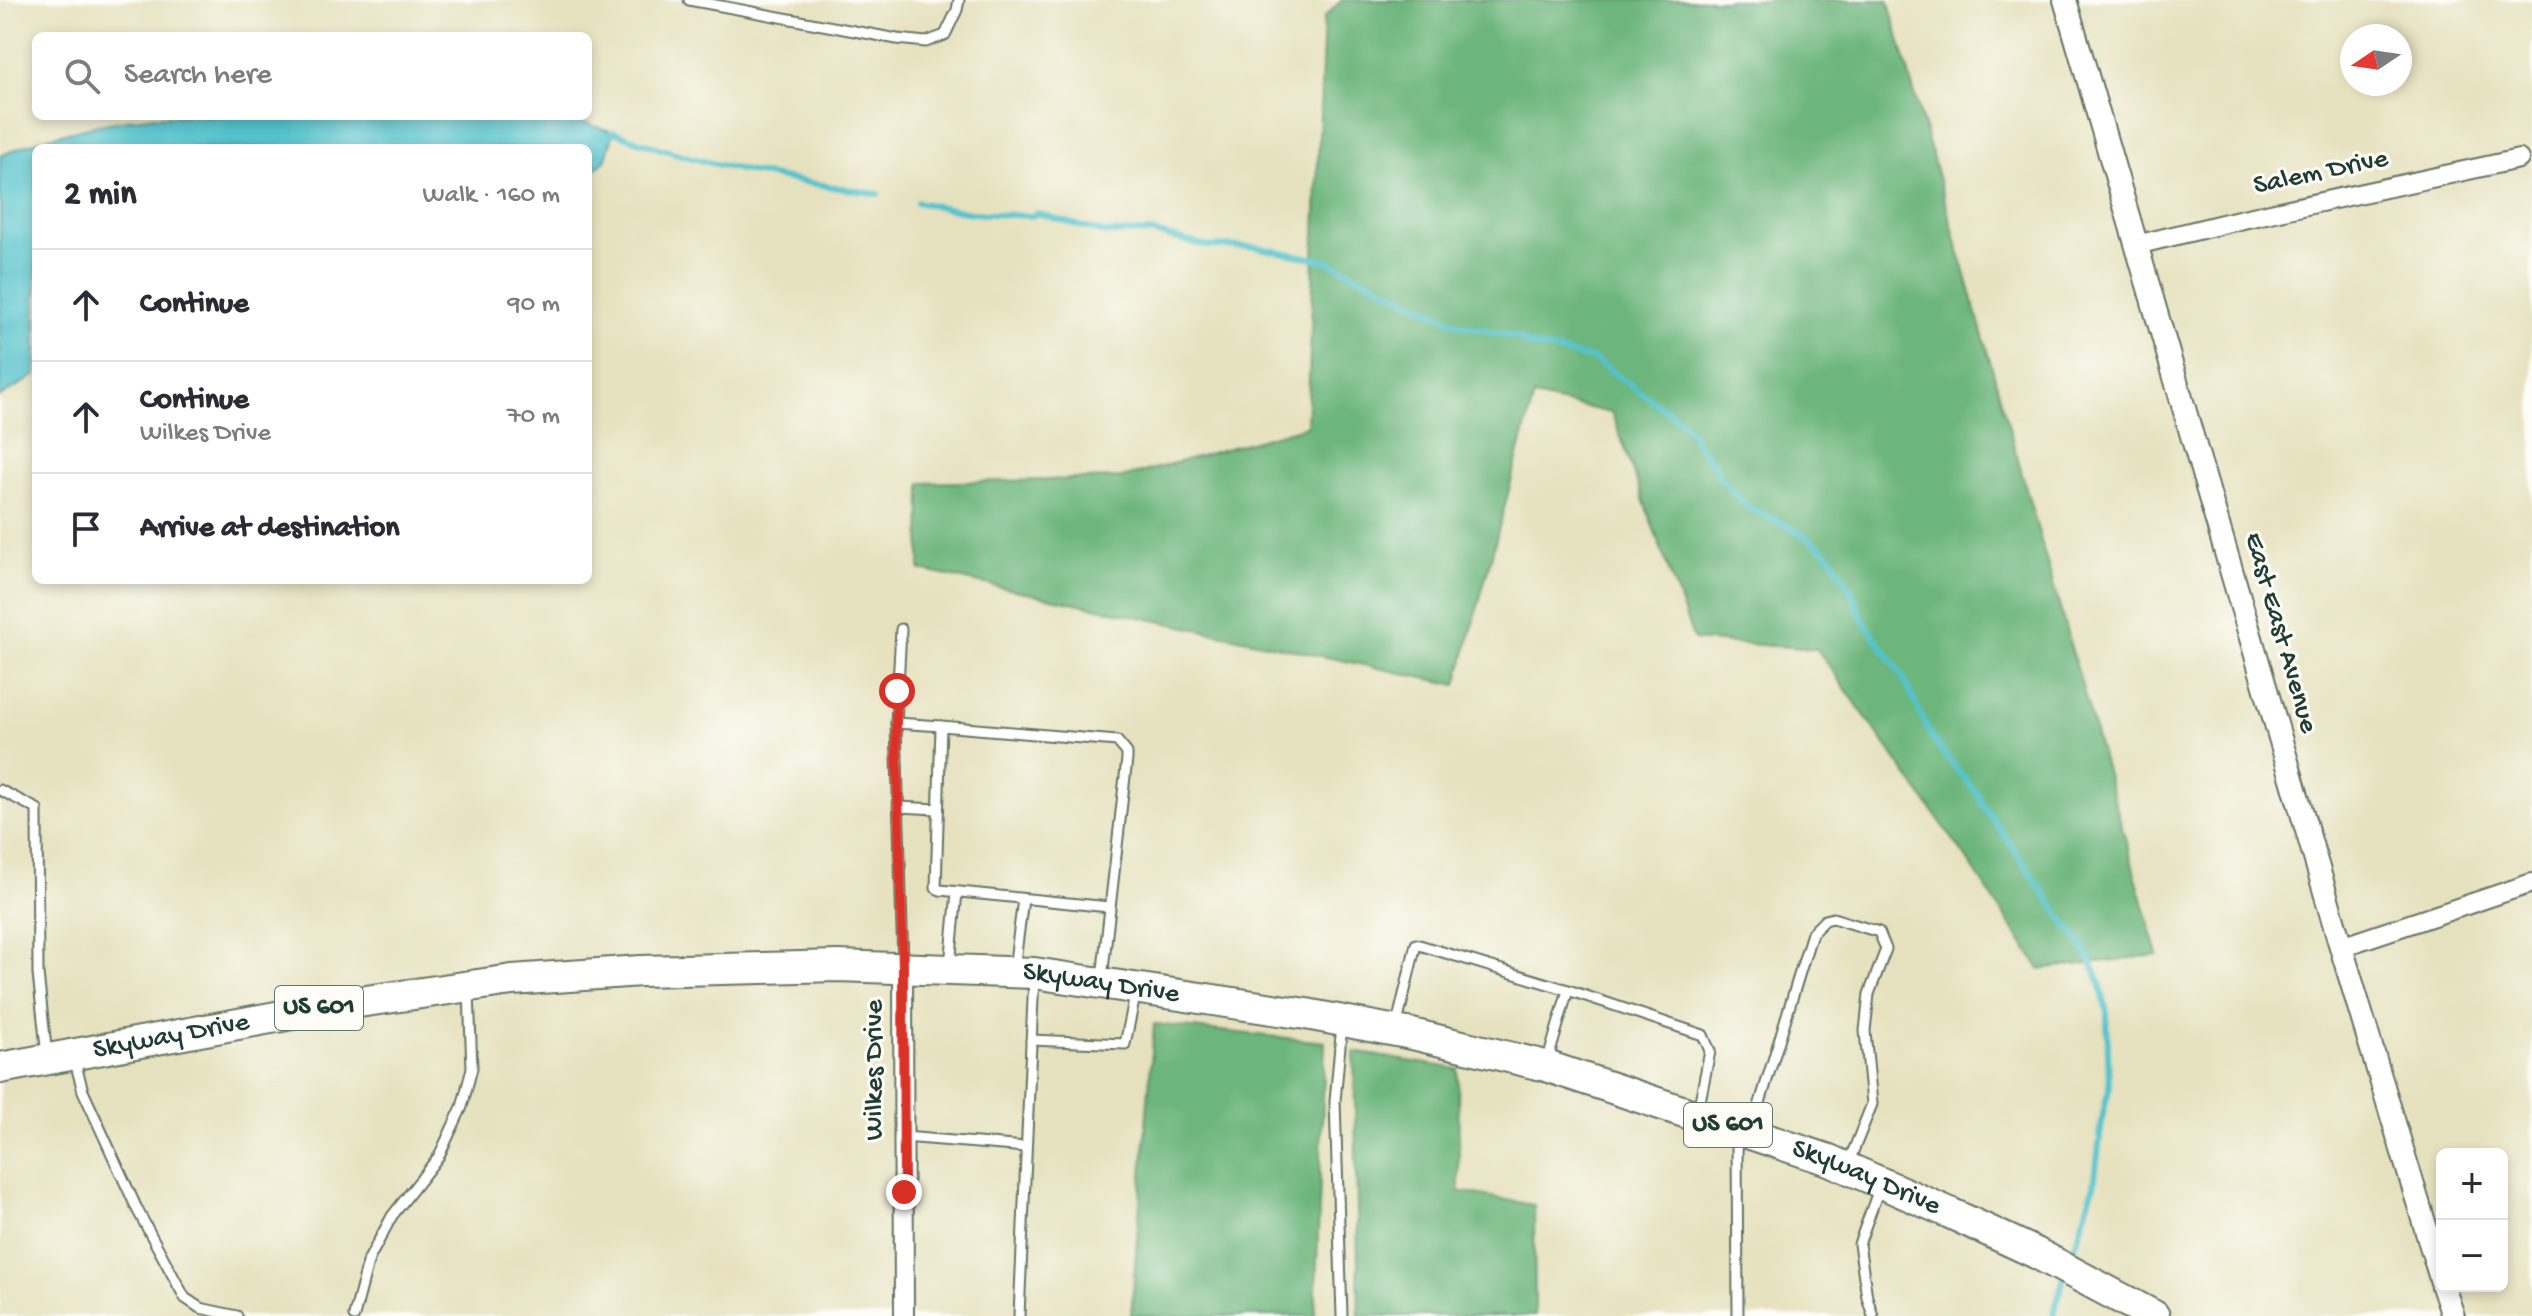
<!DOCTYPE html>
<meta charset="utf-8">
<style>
:root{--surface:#fff;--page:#f7f7f7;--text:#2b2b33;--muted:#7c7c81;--line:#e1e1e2}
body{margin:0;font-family:"Gochi Hand",sans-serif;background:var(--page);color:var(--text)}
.controls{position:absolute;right:24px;bottom:24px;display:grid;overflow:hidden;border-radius:12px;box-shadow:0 4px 12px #0003}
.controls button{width:72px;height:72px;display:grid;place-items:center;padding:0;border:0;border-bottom:2px solid var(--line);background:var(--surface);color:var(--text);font:40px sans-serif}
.compass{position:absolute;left:2340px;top:24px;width:72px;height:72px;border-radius:50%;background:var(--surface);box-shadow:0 4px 12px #0003;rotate:257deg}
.stop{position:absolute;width:24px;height:24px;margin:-18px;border:6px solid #d93025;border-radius:50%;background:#fff}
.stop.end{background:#d93025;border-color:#fff;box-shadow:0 2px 8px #0008}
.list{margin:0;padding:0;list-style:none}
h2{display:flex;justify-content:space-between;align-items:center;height:104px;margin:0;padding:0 32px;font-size:34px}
h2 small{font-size:26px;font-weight:400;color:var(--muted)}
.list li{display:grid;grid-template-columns:52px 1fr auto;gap:24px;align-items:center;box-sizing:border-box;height:112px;padding:0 32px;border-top:2px solid var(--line)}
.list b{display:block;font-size:30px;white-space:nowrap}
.list p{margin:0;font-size:26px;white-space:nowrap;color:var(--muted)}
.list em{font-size:26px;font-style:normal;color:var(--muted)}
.icon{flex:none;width:44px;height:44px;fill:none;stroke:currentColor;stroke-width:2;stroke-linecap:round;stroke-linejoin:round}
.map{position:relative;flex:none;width:2532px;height:1316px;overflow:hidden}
.search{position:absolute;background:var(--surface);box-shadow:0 4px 12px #0003;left:32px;top:32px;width:560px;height:88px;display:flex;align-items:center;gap:20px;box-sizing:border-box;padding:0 28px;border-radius:12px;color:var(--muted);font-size:30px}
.panel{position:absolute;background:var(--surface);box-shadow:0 4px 12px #0003;left:32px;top:144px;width:560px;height:440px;border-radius:12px}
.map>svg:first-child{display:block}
.forest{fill:#6cb57b;stroke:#467958;stroke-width:2}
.water{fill:#55c3cc;stroke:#3a8080;stroke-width:2}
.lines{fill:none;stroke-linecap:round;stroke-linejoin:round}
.stream{stroke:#55c3cc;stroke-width:6}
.service-casing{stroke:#657664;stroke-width:13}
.minor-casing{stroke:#657664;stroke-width:22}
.tertiary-casing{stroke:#657664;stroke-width:26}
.trunk-casing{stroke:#657664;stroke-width:34}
.service{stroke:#fff;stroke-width:9}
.minor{stroke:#fff;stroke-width:18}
.tertiary{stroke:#fff;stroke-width:22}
.trunk{stroke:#fff;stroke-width:30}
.route{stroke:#d93025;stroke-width:10}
.labels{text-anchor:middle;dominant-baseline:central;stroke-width:6;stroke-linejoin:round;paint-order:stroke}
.shield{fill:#fdfcf7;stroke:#62766e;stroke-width:2}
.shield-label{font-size:26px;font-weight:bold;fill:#1f3d34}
.street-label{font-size:28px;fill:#1f3d34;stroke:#fdfcf7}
</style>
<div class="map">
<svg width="2532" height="1316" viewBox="0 0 2532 1316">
<rect width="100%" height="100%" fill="#fdfcf7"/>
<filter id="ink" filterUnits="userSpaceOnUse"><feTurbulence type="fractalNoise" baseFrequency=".0125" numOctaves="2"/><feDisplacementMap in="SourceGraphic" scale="16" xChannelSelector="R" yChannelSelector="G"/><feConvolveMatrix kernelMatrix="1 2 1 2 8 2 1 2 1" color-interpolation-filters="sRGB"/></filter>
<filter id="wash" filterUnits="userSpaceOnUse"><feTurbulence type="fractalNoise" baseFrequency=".006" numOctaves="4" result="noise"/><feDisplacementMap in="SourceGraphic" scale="32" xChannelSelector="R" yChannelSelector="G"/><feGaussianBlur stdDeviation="1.8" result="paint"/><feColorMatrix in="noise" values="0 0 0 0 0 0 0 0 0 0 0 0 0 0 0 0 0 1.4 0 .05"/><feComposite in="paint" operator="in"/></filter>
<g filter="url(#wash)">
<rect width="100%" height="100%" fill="#e6e1be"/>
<g class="forest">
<polygon points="1342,0 1888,0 2158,955 2040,969 1962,852 1817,649 1694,640 1612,413 1534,396 1457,685 920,570 921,483 1122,478 1307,426 1324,18"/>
<polygon points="1154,1024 1325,1042 1315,1316 1131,1316"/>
<polygon points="1354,1052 1458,1069 1459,1191 1534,1205 1535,1316 1359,1316"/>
</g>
<path class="water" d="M 156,116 L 562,116 L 614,132 L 605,161 L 588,175 L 588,148 L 36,148 L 36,375 L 0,397 L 0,156 C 49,133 103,122 156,116 Z"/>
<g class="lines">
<g class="stream">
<path d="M 610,134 L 614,132 C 698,166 788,180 878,194"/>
<polyline points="917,202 971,213 1032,216 1037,213 1104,233 1150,232 1206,246 1255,247 1327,261 1458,324 1522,339 1525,344 1594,359 1681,421 1693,434 1695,441 1716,467 1718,475 1747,507 1793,529 1818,545 1831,557 1852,592 1863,620 1903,677 1933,740 1979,796 1980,801 2088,955 2100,982 2107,1013 2109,1089 2103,1113 2094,1185 2071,1259"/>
<polyline points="2053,1316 2064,1277"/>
</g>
</g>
</g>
<g filter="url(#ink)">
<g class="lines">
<defs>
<g id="service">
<polyline points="689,0 897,39 926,42 945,35 957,10 959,0"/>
<polyline points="901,629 896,723 903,964"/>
<polyline points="896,723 941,726"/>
<polyline points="0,790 37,809 38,974 47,1056"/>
<polyline points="898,807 938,809"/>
<polyline points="950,965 957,892"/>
<polyline points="1014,969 1023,899"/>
<polyline points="1102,978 1127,759 1127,753 1117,741 941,726 936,888 940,890 1109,907"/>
<polyline points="1342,1024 1335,1101 1342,1316"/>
<polyline points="1396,1028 1416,944 1568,990 1703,1035 1710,1051 1698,1111"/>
<polyline points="1031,1040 1125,1044 1136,991"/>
<polyline points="74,1058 83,1091 138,1211 185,1298 200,1308 237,1316"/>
<polyline points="1547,1063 1568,990"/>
<polyline points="1752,1129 1812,933 1825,920 1833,918 1879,932 1886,949 1869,994 1865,1031 1872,1104 1848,1164"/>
<polyline points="1737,1136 1738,1316"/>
<polyline points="904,1137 1026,1147"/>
<polyline points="354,1316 369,1259 392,1216 439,1156 462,1107 472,1068 469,993"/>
<polyline points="1019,1316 1034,976"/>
<polyline points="1873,1316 1867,1297 1859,1244 1880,1186"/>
</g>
<g id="minor">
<polyline points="2136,245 2243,219 2519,159"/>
<polyline points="2341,947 2532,883"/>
<polyline points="903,967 904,1316"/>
</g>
<g id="tertiary">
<polyline points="2065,0 2341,947 2442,1282"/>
<polyline points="2443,1286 2453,1316"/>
</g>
<g id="trunk">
<path id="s1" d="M 0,1068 L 352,1003 L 512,980 L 641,971 L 838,966 L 1034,973 L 1306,1014 L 1412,1034 L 1546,1066 L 1829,1160 L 1950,1213 L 2036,1253 L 2154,1316"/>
</g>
</defs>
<use href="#service" class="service-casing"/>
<use href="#minor" class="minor-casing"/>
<use href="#tertiary" class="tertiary-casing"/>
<use href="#trunk" class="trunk-casing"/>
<use href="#service" class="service"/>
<use href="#minor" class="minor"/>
<use href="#tertiary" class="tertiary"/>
<use href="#trunk" class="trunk"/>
</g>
</g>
<g class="lines" filter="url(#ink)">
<polyline class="route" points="897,691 896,723 903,967 904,1192"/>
</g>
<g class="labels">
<g class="shield">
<rect x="275" y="986" width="88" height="44" rx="6"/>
<rect x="1684" y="1103" width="88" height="44" rx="6"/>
</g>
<g class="shield-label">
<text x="319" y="1008">US 601</text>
<text x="1728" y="1125">US 601</text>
</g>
<g class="street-label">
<text transform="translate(2321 173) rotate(-12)">Salem Drive</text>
<text transform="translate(2280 633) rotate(74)">East East Avenue</text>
<text stroke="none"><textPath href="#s1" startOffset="1110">Skyway Drive</textPath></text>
<text stroke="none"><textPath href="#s1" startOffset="174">Skyway Drive</textPath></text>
<text transform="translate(875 1070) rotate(-90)">Wilkes Drive</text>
<text stroke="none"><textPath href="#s1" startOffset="1902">Skyway Drive</textPath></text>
</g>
</g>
</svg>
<div class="controls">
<button>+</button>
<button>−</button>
</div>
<svg class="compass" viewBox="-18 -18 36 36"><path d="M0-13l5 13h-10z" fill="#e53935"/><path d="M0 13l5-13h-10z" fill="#7c7c81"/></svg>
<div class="stop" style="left:897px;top:691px"></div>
<div class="stop end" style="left:904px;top:1192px"></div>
<div class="search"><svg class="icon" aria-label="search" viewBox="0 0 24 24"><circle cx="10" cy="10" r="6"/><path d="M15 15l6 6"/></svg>Search here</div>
<section class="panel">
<h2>2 min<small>Walk · 160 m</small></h2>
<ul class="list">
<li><svg class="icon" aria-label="ahead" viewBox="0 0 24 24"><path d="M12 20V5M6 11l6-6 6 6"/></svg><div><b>Continue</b></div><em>90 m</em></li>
<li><svg class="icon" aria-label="ahead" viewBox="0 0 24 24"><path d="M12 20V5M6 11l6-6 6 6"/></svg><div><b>Continue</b><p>Wilkes Drive</p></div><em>70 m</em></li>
<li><svg class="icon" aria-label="arrive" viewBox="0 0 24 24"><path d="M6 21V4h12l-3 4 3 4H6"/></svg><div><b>Arrive at destination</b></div></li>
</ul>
</section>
</div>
